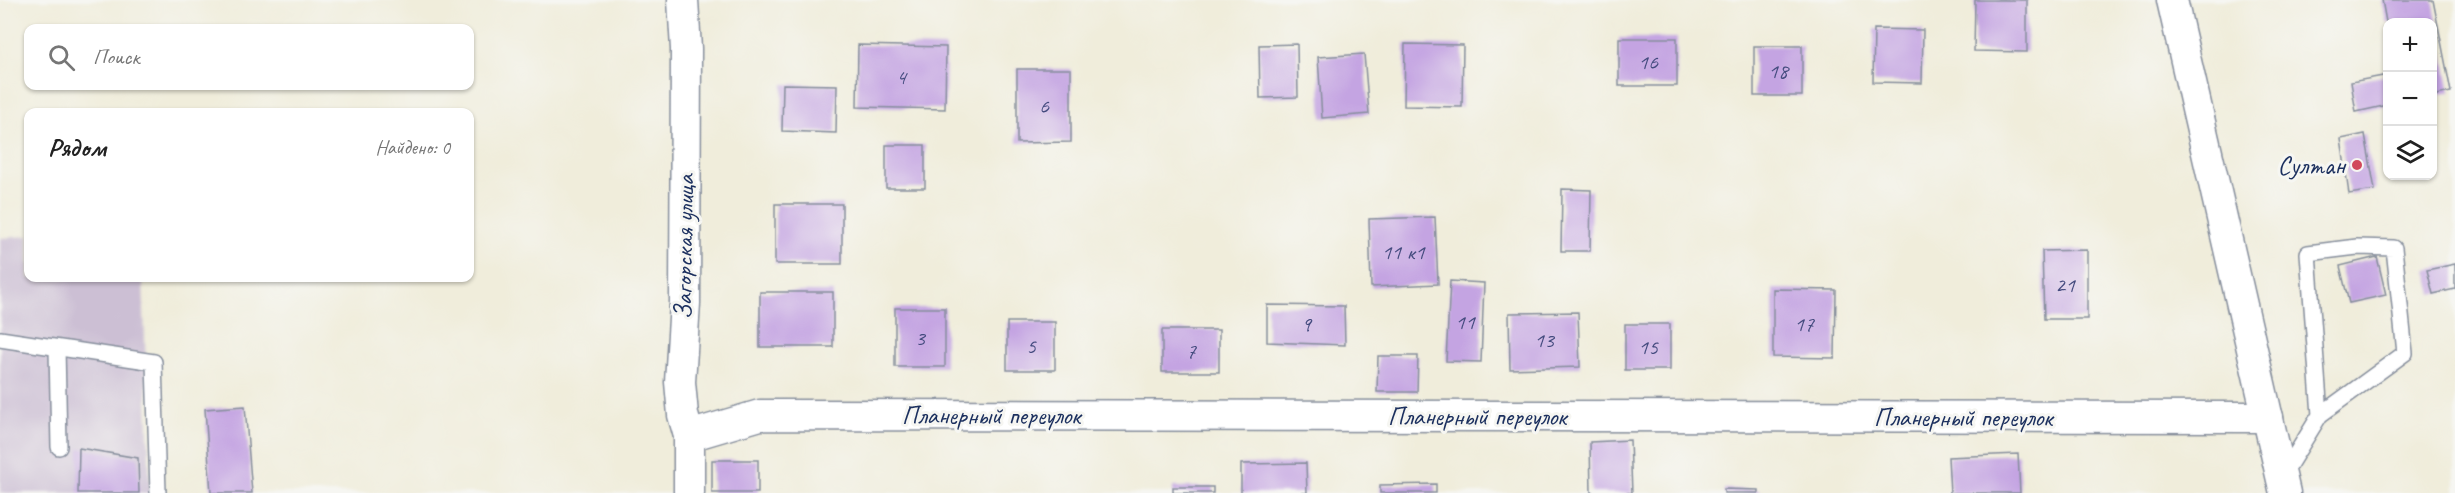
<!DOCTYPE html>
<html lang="ru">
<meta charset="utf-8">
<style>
:root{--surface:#fff;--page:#f6f6f6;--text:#222;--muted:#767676;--line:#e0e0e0}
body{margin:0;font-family:Caveat,sans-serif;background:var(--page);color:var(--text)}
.controls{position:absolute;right:18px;top:18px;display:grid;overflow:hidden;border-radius:12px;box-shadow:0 2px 4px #0004}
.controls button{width:54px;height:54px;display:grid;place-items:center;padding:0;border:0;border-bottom:2px solid var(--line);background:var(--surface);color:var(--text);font:30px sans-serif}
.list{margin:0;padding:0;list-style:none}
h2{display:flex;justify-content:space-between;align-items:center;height:78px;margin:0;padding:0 24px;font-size:26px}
h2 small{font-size:20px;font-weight:400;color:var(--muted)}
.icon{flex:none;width:33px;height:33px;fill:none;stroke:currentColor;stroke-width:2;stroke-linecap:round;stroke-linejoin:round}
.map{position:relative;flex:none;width:2455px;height:493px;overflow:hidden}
.search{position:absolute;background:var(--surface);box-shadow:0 2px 4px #0004;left:24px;top:24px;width:450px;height:66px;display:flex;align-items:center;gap:15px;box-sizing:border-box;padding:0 21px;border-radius:12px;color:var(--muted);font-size:22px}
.panel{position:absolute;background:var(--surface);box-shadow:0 2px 4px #0004;left:24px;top:108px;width:450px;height:174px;border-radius:12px}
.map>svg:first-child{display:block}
.industrial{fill:#ccbfd4}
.building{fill:#c4a4e2}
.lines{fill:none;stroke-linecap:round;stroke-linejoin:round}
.service-casing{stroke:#868e9c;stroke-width:18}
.minor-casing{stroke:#868e9c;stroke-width:33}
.service{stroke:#fff;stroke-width:15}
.minor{stroke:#fff;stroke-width:30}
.poi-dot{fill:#d1495b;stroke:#f6f6f2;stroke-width:2}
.labels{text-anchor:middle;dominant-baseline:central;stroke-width:6;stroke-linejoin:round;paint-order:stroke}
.number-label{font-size:22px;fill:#454c7f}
.poi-label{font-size:26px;fill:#1b2f5e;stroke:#f6f6f2;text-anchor:end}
.street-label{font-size:26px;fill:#1b2f5e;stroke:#f6f6f2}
</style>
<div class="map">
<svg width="2455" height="493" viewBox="0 0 2455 493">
<rect width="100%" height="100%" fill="#f6f6f2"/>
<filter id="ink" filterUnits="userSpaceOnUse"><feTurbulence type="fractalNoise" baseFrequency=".0167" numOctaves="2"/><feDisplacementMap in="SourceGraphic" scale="12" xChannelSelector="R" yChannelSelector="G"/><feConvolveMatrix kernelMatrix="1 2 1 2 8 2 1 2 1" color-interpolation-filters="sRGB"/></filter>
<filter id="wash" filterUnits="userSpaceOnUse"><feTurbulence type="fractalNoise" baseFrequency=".008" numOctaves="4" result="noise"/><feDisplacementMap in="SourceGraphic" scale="24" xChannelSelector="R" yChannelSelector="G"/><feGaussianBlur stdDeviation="1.35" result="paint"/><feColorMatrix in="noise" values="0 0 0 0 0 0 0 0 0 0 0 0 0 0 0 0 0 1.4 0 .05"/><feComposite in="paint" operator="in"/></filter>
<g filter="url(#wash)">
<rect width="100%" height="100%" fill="#f0eddb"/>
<polygon class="industrial" points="28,236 28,278 143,278 150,493 0,493 0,238"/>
<g id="blocks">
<g class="building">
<polygon points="1975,0 2027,0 2027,52 1974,51"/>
<polygon points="2382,0 2433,0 2451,92 2432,96 2432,22 2386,22"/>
<polygon points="1874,29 1923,30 1922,83 1873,82"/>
<rect x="1619" y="38" width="58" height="48"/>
<polygon points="1297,44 1298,97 1260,98 1259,45"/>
<polygon points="1405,44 1463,45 1462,107 1404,106"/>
<polygon points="858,45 946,47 945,109 857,107"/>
<rect x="1754" y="46" width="48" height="50"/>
<polygon points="1364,54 1369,114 1322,118 1318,57"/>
<polygon points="1017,69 1071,69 1071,142 1017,143"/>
<polygon points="2388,75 2388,105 2356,112 2351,82"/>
<polygon points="783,84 837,85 836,133 782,131"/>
<polygon points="2365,134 2375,190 2349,194 2341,139"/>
<rect x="886" y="145" width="39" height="43"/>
<polygon points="1562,189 1591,190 1590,251 1561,251"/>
<rect x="775" y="204" width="67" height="60"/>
<polygon points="1435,217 1438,284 1371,287 1369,219"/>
<polygon points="2087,250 2087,319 2044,319 2042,251"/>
<polygon points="2377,257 2386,295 2349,303 2340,266"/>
<polygon points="2455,264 2455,289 2433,294 2427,270"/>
<polygon points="1450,281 1484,283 1481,362 1446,361"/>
<polygon points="1773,289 1836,290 1835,358 1773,357"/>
<rect x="760" y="292" width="73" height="55"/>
<polygon points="1267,305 1344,306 1345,345 1267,342"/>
<rect x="895" y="308" width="50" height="59"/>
<polygon points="1578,312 1580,367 1510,369 1509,313"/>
<rect x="1007" y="322" width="48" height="48"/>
<rect x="1625" y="324" width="45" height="46"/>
<rect x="1162" y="330" width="57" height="42"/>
<polygon points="1378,356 1418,356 1417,392 1377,392"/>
<polygon points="245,406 252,493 211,493 205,409"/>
<polygon points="1630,440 1632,493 1591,493 1590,442"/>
<polygon points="79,448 138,458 139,493 78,493"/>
<polygon points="2018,454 2020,493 1950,493 1948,457"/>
<rect x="712" y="460" width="46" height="33"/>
<polygon points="1306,463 1307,493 1241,493 1241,464"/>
<polygon points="1436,484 1436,493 1380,493 1380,485"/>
<rect x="1173" y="487" width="40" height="6"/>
<polygon points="1724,489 1759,490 1759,493 1724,493"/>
</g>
</g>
</g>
<g filter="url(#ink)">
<use href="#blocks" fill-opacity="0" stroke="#868e9c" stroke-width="1.5"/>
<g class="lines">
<defs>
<g id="service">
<polyline points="0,339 154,362 158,493"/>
<polyline points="57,348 59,447"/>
<polyline points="2283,475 2320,415 2405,353 2394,248 2357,247 2308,253 2320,415"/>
</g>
<g id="minor">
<polyline points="683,0 686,49 685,303 680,382 683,415 689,436 689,493"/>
<polyline points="2172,0 2285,493"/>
<polyline points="689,436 760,415 2268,417"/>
</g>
</defs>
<use href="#service" class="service-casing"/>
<use href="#minor" class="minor-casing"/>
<use href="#service" class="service"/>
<use href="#minor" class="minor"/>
</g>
</g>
<circle class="poi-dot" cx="2357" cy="165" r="6"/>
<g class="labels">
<g class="number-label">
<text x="1648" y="62">16</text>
<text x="1778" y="71">18</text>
<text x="901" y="77">4</text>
<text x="1044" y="106">6</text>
<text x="1403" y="252">11 к1</text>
<text x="2065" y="285">21</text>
<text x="1465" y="322">11</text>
<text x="1306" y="324">9</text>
<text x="1804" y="324">17</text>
<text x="920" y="338">3</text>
<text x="1544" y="340">13</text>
<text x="1031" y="346">5</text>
<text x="1648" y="347">15</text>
<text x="1191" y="351">7</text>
</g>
<g class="poi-label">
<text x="2345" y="165">Султан</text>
</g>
<g class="street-label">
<text transform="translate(684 247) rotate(-89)">Загорская улица</text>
<text x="991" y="415">Планерный переулок</text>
<text x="1477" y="416">Планерный переулок</text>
<text x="1963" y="417">Планерный переулок</text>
</g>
</g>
</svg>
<div class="controls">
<button>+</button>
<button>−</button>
<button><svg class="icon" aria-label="layers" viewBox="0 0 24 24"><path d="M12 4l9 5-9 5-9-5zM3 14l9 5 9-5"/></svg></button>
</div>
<div class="search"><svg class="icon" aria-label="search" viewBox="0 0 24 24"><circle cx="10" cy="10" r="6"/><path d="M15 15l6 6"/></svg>Поиск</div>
<section class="panel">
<h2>Рядом<small>Найдено: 0</small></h2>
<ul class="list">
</ul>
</section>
</div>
